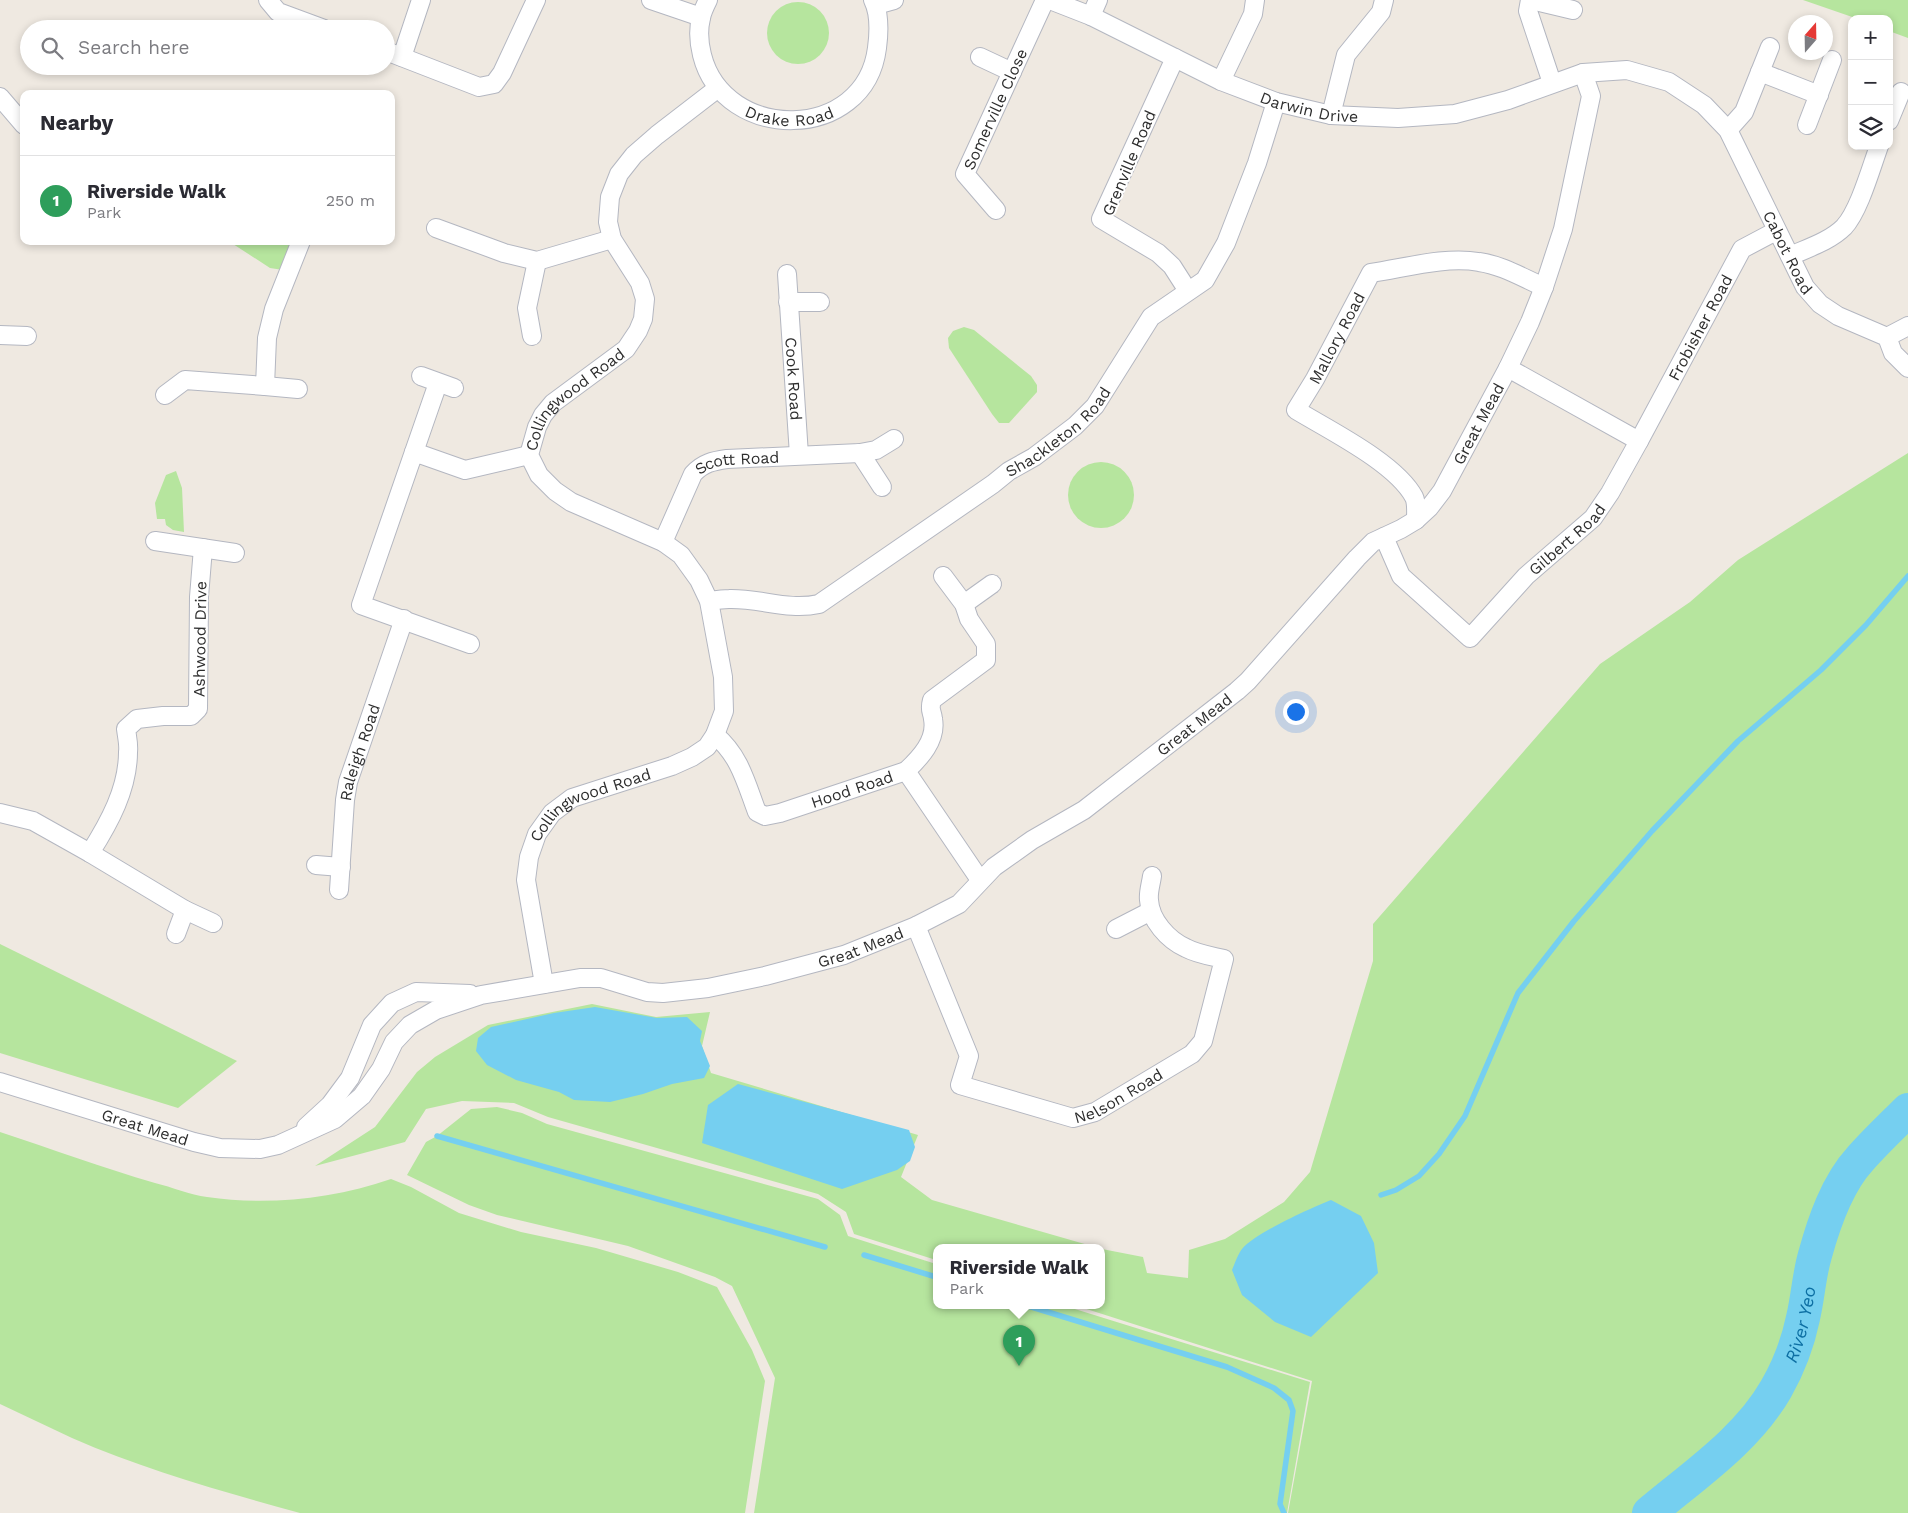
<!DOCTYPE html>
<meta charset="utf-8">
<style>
:root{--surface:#fff;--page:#f2f2f3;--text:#2b2b33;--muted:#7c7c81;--line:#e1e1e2;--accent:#4264fb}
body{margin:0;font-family:"Work Sans",sans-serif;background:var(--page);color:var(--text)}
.controls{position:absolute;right:15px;top:15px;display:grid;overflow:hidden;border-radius:10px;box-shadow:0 2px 8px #0003}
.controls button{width:45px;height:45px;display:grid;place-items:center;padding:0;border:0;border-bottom:1px solid var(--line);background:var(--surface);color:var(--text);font:25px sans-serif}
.compass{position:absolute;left:1788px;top:15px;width:45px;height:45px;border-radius:50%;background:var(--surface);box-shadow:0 2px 8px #0003;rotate:20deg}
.you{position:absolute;left:1295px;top:711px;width:18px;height:18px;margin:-12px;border:4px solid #fff;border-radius:50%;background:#1a73e8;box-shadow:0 0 0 8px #1a73e833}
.badge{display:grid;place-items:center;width:32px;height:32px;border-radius:50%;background:var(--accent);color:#fff;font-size:16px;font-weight:700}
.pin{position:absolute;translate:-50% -41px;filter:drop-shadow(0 1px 2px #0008)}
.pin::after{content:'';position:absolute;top:26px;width:18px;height:15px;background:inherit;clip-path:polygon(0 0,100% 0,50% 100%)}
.popup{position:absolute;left:933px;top:1244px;width:172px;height:65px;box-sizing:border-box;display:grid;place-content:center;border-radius:10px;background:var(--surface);filter:drop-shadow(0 1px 4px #0005);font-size:16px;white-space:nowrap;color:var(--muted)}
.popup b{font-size:19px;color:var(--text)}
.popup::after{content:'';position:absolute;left:50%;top:100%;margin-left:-10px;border:10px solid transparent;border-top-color:var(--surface)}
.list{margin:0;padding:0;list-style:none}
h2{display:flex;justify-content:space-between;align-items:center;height:65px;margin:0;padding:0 20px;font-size:21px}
h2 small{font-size:16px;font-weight:400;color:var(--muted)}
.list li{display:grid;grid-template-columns:32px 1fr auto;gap:15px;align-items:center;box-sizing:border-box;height:90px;padding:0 20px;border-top:1px solid var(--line)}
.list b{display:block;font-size:19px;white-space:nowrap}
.list p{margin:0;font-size:16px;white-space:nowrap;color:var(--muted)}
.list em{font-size:16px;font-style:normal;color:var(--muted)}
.icon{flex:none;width:28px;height:28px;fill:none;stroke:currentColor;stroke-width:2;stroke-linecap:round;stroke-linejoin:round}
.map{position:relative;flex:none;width:1908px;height:1513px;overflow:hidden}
.search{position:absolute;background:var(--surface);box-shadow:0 2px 8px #0003;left:20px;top:20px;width:375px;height:55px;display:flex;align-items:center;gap:12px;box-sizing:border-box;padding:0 18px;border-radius:28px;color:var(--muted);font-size:19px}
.panel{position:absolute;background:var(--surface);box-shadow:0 2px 8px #0003;left:20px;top:90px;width:375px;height:155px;border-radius:10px}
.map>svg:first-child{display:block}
.green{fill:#b6e59e}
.water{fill:#75cff0}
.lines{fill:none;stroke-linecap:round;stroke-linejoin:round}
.stream{stroke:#75cff0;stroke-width:5.5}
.river{stroke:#75cff0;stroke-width:34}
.street-casing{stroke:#b4b7c1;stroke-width:20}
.street{stroke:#fff;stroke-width:18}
.labels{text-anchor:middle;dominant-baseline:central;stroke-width:4;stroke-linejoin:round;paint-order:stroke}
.street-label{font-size:16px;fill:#2e2e2e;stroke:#fff}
.water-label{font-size:18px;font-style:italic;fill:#0d6fa3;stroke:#fff}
</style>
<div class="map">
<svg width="1908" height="1513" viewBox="0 0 1908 1513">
<rect width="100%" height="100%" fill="#efe9e1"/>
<g class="green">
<polygon points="1803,0 1908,0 1908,38 1889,31 1889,19 1858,19"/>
<circle cx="798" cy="33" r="31"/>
<polygon points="217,241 292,241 283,270 270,268 233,244"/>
<polygon points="964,327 974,330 1031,376 1037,385 1037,392 1009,423 999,423 992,414 949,348 948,338 953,331"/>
<polygon points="1908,453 1908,1513 1288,1513 1312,1381 1074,1305 1102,1305 1102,1249 1143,1257 1147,1273 1188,1278 1189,1250 1225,1239 1284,1202 1310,1172 1373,961 1373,924 1600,664 1690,602 1738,560"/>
<circle cx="1101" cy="495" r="33"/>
<polygon points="176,471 182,488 184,532 173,530 166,525 165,519 157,519 155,503 166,475"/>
<polygon points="0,944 237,1061 178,1108 0,1053"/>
<polygon points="592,1004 656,1017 710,1012 702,1046 711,1073 918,1135 901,1177 932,1200 1095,1247 936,1247 936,1260 854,1234 846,1212 818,1194 548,1117 514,1103 462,1101 426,1109 405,1142 315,1166 375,1127 417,1072 435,1057 488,1025"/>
<polygon points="497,1107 522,1113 547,1124 818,1199 840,1215 848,1236 936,1264 936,1305 1062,1305 1310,1382 1287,1513 754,1513 775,1378 732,1286 715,1277 628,1246 497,1215 469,1205 407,1175 426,1142 437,1136 471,1109"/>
<path d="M 0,1132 C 52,1149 103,1168 155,1183 C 172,1187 190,1195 207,1197 C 267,1206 333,1199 391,1179 L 411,1187 L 459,1213 L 521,1232 L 596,1248 L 678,1272 L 717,1287 L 752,1350 L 765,1381 L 745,1513 L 300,1513 C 224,1492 145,1470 72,1438 C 48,1427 24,1415 0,1404 Z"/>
</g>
<g class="water">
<polygon points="595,1007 657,1018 687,1017 702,1031 700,1041 710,1066 704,1078 672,1084 643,1094 610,1102 574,1100 559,1092 516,1080 487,1065 476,1051 478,1038 491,1027 554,1013"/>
<polygon points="738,1084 909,1130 915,1147 910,1161 897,1170 842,1189 702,1143 708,1105"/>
<path d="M 1331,1200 L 1361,1216 L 1374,1243 L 1378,1273 L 1311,1337 L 1275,1322 L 1242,1295 L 1232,1270 C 1235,1263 1238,1254 1242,1249 C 1255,1233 1311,1208 1331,1200 Z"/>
</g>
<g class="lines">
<g class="stream">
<polyline points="437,1136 825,1247"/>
<polyline points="1381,1195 1396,1190 1419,1176 1439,1154 1465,1116 1518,993 1574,921 1652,831 1738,741 1821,670 1866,625 1908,576"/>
<polyline points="864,1255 936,1277"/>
<polyline points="1025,1305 1227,1367 1274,1388 1289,1400 1293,1411 1280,1504 1284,1513"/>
</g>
<path class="river" id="s1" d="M 1649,1513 C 1693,1476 1747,1440 1776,1389 C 1788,1368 1798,1342 1803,1318 C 1808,1297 1809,1275 1815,1255 C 1824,1222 1837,1184 1860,1159 C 1875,1142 1892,1126 1908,1110"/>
<defs>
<g id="street">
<polyline points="268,0 278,12 324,29"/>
<polyline points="651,0 701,17"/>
<path id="s2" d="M 708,0 C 705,6 702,12 701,18 C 698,30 699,43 702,55 C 724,143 865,143 877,48 C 879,33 880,14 873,0"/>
<path id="s3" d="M 1050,0 L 1091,16 L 1221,81 L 1276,102 L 1331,115 L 1398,118 L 1455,114 L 1508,100 L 1583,73 L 1627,70 L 1669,82 L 1704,105 L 1728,130 L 1805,287 L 1820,304 L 1838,316 L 1887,337 L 1893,353 L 1908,368"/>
<polyline points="1530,0 1528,11 1552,83"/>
<polyline points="1531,0 1573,10"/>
<polyline points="876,5 894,0"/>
<polyline points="1091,16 1098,0"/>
<polyline points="386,51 479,87 494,84 502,73 536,0"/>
<polyline points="402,57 421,0"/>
<polyline points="980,57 1012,72"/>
<polyline points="1175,58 1101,219 1158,253 1172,266 1188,291"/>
<polyline points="1760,72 1819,95"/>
<polyline points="1221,81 1253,14 1255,0"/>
<polyline points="0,97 24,125"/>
<polyline points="1331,115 1346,55 1381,12 1384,0"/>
<polyline points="1889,121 1901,92"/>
<polyline points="1807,125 1832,60"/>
<polyline points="1728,130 1744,112 1770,47"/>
<path id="s4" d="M 996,210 L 965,174 L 1045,0"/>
<polyline points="436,228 504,253 537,261 612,239"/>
<path d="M 1790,256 C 1808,248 1830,241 1844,227 C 1859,211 1871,168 1879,146"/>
<path id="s5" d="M 787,274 L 799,455"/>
<polyline points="788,302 820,302"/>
<polyline points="0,335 27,336"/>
<polyline points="532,336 527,308 537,261"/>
<polyline points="1887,337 1908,326"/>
<polyline points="421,376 454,388"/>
<polyline points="265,386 298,389"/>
<polyline points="165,395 185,380 265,386 267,338 274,309 301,241"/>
<path id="s6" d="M 1639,441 L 1742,249 L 1776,231"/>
<polyline points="414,452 438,383"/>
<polyline points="860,453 882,487"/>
<path id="s7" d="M 1416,520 C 1416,513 1417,503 1414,497 C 1396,463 1329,430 1296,410 L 1315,379 L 1371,273 C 1405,268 1445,256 1479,262 C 1502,265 1523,278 1544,287"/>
<path id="s8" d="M 1384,537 L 1401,576 L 1470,638 L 1526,576 L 1593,518 L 1610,493 L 1639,441 L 1508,368"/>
<polyline points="155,541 235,553"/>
<path id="s9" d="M 663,542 L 693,474 C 703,463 713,461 727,459 L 860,453 L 876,450 L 894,439"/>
<path d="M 203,548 L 199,597 L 198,709 L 191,716 L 163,716 L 137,719 L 126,729 C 127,737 129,745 128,752 C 128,789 109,823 90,853 L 185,910 L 213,923"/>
<path id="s10" d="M 709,601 C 716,600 723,599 729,599 C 760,598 788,611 819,604 L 993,484 L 1009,471 L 1034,457 L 1075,426 L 1095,406 L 1151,317 L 1205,280 L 1226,243 L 1257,163 L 1276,102"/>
<polyline points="964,604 992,584"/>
<polyline points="470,644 361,605 414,452 465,470 529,455"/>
<path id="s11" d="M 715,735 C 740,756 746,783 757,812 L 765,816 L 780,813 L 906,771 C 920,758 937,740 933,719 C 932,710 929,711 932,700 L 986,660 L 986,644 L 969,619 L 964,604 L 943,576"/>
<polyline points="906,771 980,880"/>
<polyline points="0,813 33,821 90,853"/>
<polyline points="316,865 341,867"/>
<path id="s12" d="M 339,890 L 345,800 L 348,782 L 404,619"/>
<path id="s13" d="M 916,926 L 969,1056 L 960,1085 L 1073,1118 L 1095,1112 L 1192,1054 L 1203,1041 L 1224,959 C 1211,956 1197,954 1186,948 C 1168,940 1150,920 1149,900 C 1148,892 1151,884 1152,876"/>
<polyline points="1116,929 1151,911"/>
<polyline points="176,934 185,910"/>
<path id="s14" d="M 544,984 L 526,880 L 529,857 L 537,834 L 552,813 L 572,798 L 672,766 L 692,757 L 707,747 L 715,735 L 724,711 L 723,677 L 709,601 L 699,580 L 681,555 L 663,542 L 571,502 L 555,491 L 539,475 L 529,455 L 537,427 L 543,415 L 553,403 L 626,349 L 638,331 L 643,319 L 645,299 L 640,283 L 612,239 L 608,222 L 610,197 L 619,174 L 634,155 L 657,135 L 718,88"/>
<path id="s15" d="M 0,1082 L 194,1142 L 220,1148 L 260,1149 L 278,1145 L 335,1119 L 362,1096 L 381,1069 L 394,1042 L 410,1025 L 436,1010 L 481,995 L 580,978 L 601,978 L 647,992 L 663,993 L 708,988 L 765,976 L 844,955 L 916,926 L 959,904 L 994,867 L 1032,840 L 1084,810 L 1237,691 L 1248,681 L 1357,558 L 1373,542 L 1401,529 L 1416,520 L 1429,508 L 1442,491 L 1508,368 L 1530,322 L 1544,287 L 1563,229 L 1591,96 L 1583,73"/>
<polyline points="306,1127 330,1105 350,1078 372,1025 392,1003 416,992 470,994"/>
</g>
</defs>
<use href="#street" class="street-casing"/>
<use href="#street" class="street"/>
</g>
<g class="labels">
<g class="street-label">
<text stroke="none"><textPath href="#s3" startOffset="282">Darwin Drive</textPath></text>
<text stroke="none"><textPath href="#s2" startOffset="174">Drake Road</textPath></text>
<text stroke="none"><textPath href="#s4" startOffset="119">Somerville Close</textPath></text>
<text transform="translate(1129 163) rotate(-67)">Grenville Road</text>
<text stroke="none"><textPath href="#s3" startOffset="864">Cabot Road</textPath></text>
<text stroke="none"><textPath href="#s6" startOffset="129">Frobisher Road</textPath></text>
<text stroke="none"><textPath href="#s7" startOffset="254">Mallory Road</textPath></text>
<text stroke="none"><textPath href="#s5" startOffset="105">Cook Road</textPath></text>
<text stroke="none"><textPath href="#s14" startOffset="816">Collingwood Road</textPath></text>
<text stroke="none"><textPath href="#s15" startOffset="1764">Great Mead</textPath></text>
<text stroke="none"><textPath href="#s10" startOffset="406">Shackleton Road</textPath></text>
<text stroke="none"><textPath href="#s9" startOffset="122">Scott Road</textPath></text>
<text stroke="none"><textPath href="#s8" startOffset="274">Gilbert Road</textPath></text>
<text transform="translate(200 639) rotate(-89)">Ashwood Drive</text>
<text stroke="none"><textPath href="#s15" startOffset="1344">Great Mead</textPath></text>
<text stroke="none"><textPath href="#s12" startOffset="140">Raleigh Road</textPath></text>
<text stroke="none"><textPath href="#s11" startOffset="189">Hood Road</textPath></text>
<text stroke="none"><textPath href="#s14" startOffset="216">Collingwood Road</textPath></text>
<text stroke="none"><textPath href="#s15" startOffset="939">Great Mead</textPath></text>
<text stroke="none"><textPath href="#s13" startOffset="339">Nelson Road</textPath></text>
<text stroke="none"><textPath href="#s15" startOffset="152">Great Mead</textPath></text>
</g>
<g class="water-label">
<text stroke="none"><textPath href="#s1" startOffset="248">River Yeo</textPath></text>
</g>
</g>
</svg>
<div class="controls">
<button>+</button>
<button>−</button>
<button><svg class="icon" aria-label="layers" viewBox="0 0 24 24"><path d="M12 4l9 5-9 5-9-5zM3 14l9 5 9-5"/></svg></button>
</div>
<svg class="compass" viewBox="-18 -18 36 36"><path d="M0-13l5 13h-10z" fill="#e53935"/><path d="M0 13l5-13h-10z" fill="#7c7c81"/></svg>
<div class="you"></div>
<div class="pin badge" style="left:1019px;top:1366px;background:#2e9e5b">1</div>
<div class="popup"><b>Riverside Walk</b>Park</div>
<div class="search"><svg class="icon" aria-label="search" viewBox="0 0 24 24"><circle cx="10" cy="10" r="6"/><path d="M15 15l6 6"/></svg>Search here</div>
<section class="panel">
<h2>Nearby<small></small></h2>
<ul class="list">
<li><span class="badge" style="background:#2e9e5b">1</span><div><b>Riverside Walk</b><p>Park</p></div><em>250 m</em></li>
</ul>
</section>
</div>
